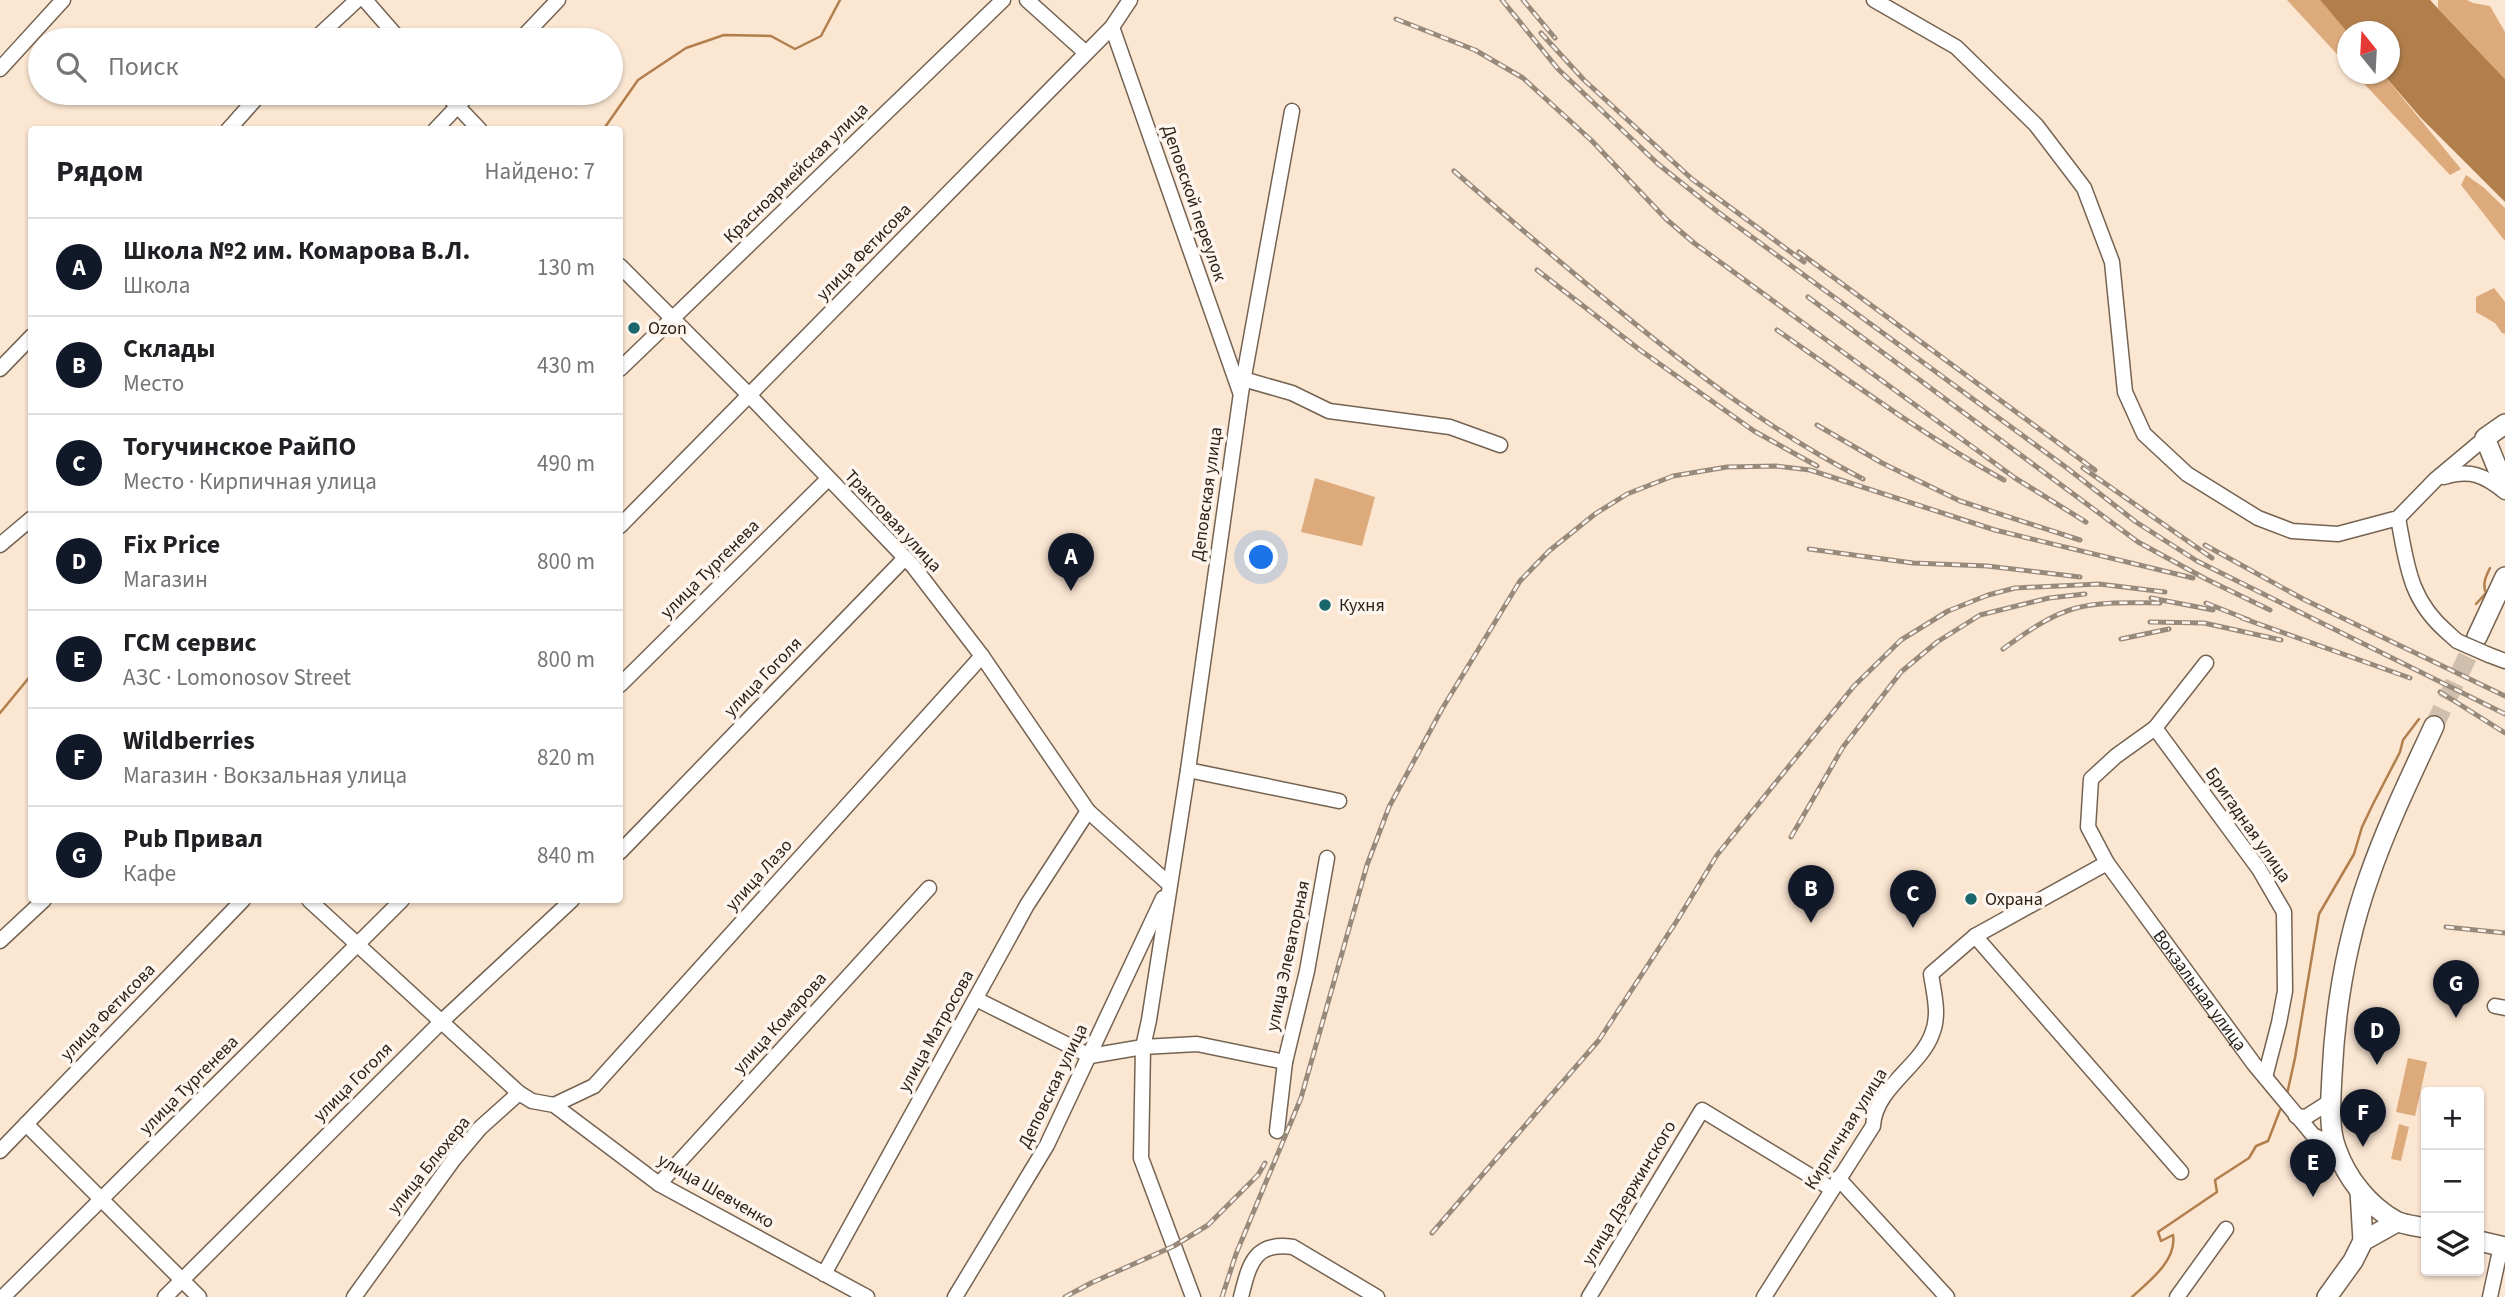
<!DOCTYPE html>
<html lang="ru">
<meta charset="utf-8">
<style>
:root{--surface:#fff;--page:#f2f2f2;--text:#202124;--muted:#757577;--line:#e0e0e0;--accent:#111827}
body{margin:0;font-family:"Source Sans 3",sans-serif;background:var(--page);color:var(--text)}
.controls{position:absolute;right:21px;bottom:21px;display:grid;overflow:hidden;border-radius:7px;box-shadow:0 2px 5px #0004}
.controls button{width:63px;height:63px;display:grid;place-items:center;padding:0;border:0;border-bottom:2px solid var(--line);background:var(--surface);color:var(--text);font:35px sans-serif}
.compass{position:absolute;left:2337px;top:21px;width:63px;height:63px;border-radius:50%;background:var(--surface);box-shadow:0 2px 5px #0004;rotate:342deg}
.you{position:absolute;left:1262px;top:558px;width:24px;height:24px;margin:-18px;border:5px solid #fff;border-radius:50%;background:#1a73e8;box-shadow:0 0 0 10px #1a73e833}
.badge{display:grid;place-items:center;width:46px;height:46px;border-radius:50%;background:var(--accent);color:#fff;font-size:23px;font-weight:700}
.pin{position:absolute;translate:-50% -58px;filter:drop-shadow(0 2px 4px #0008)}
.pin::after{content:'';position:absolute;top:37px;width:24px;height:21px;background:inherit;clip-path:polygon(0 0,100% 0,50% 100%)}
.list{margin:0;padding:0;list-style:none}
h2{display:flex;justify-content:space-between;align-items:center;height:91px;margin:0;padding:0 28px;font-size:30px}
h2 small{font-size:23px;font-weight:400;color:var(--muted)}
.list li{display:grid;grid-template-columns:46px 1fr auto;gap:21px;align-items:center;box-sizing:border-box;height:98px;padding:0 28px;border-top:2px solid var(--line)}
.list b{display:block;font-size:26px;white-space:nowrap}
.list p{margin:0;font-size:23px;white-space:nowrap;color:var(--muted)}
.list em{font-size:23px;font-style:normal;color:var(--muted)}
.icon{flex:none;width:38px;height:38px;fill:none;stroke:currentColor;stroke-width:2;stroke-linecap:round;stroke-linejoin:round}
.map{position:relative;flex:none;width:2505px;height:1297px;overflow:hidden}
.search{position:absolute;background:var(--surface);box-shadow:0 2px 5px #0004;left:28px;top:28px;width:595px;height:77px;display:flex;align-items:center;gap:18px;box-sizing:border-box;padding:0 24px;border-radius:38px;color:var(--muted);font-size:26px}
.panel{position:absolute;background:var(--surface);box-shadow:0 2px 5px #0004;left:28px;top:126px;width:595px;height:777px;border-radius:7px}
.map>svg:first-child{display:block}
.green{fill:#ddab7b}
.water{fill:#b27f4c}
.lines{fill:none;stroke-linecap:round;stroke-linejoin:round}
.stream{stroke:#b27f4c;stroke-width:2.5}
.major-tunnel{stroke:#d1bfad;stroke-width:19;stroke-dasharray:19 10;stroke-linecap:butt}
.minor-casing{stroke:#756352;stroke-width:17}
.major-casing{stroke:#756352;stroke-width:22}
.minor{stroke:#fff;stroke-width:14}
.major{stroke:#fff;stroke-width:19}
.rail-casing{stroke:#988a7b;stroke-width:5}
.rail{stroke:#fef5ee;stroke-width:2.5;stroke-dasharray:8;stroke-linecap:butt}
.minor-bridge-casing{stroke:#756352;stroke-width:17;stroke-linecap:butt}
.minor-bridge{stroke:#fff;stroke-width:14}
.poi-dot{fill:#19676a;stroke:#fef5ee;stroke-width:2.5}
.labels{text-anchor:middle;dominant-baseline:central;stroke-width:7;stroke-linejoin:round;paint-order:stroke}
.street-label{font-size:18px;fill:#2a231b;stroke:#fef5ee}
.poi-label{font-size:18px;fill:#2a231b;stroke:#fef5ee;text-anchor:start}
</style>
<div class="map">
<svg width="2505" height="1297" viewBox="0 0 2505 1297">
<rect width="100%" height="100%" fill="#fbe6d2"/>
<g class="green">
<polygon points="2287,0 2320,0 2347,32 2347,65"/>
<polygon points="2438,0 2467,0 2473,3 2490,6 2505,32 2505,79 2438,8"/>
<polygon points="2355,74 2383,74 2461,169 2450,175"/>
<polygon points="2466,175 2483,187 2505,208 2505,241 2461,185"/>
<polygon points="2494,288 2505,302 2505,334 2502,333 2495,323 2476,312 2476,297"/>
<polygon points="1315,478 1375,497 1362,546 1301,532"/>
<polygon points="2408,1058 2427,1062 2415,1116 2396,1112"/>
<polygon points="2399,1124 2409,1127 2401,1161 2391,1159"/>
</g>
<polygon class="water" points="2320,0 2430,0 2505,79 2505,202 2421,118 2383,74 2390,74 2390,32 2347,32"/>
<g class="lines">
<g class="stream">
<polyline points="603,130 638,80 686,48 724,35 771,36 795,49 821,36 840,0"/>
<path d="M 2476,604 L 2486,593 C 2482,584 2486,576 2490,568"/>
<polyline points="0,713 32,674"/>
<polyline points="2287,1094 2295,1058 2319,914 2354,854 2362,827 2373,804 2400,752 2403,740 2419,719"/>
<path d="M 2132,1297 C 2149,1281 2177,1261 2173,1235 L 2161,1241 L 2158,1232 L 2217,1192 L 2215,1180 L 2249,1158 L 2256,1146 L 2268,1141 L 2280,1110"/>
</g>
<polyline class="major-tunnel" points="2434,726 2477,637"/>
<defs>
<g id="minor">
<polyline points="365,0 400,40"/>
<polyline points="1027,0 1086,53"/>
<polyline points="1874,0 1956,47 2036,125 2084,188 2112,262 2125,392 2144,434 2187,474 2258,518 2292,531 2338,534 2398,518 2436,479 2485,438"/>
<polyline points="1112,27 1240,392"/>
<polyline points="314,40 357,0"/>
<polyline points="520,40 558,0"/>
<polyline points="0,69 63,0"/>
<polyline points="445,93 480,130"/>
<polyline points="228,130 261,93"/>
<polyline points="435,130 470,93"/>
<polyline points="620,266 750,396 913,566 982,656 1088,811 1169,884"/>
<polyline points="0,369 32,336"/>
<polyline points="620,369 1003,0"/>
<polyline points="1243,379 1292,393 1329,411 1450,427 1500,445"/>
<path d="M 2444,477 C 2470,469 2484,475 2505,492"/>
<path d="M 2398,518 C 2407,565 2409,599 2447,632"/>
<polyline points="620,526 1112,27 1130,0"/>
<polyline points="0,545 32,518"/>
<polyline points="2489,655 2505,661"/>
<path id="s1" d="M 2206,663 L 2155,728 L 2116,756 L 2091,779 L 2088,827 L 2107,863 L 2254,1064 L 2313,1135 L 2335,1145"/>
<polyline points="620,685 828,479"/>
<polyline points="2155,728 2259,869 2284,912 2285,991 2279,1023 2265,1077"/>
<polyline points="1188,770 1339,801"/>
<polyline points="620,852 905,558"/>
<polyline points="309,900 519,1093"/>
<polyline points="1975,936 2181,1172"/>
<polyline points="0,941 44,900"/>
<polyline points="976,999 1090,1056 1143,1047 1197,1044 1285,1062 1277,1131"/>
<polyline points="2495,1006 2505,1008"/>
<polyline points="1285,1062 1307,971 1327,858"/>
<polyline points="554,1105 594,1086 982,656"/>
<polyline points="2296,1116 2306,1117 2331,1101"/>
<polyline points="26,1124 199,1297"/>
<polyline points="0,1151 243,900"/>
<polyline points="1838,1178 1947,1297"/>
<polyline points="659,1184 929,888"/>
<polyline points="824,1274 1027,905 1088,811"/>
<polyline points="3,1297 402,900"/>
<polyline points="165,1297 442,1021 572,900"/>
<polyline points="354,1297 454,1159 480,1128 519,1093 532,1101 554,1105 659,1184 867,1297"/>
<polyline points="955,1297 1047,1145 1163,898"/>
<polyline points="1193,1297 1141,1158 1143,1047 1149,1020 1188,770 1241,393 1292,111"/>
<path d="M 1241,1297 C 1249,1265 1254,1241 1293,1247 L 1377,1297"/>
<polyline points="1589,1297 1702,1110 1832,1189"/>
<path d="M 1764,1297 L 1873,1126 C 1875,1088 1920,1067 1932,1034 C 1940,1015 1934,994 1931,974 L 1975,936 L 2107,863"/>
<polyline points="2177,1297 2226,1229"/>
<polyline points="2490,1297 2501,1246"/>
</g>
<g id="major">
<polyline points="2505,424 2485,438 2505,487"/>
<polyline points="2477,637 2505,577"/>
<polyline points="2360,1191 2363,1241"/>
<path d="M 2426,1228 C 2417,1226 2404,1225 2396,1221 C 2368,1206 2346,1177 2336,1148 C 2328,1127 2331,1097 2332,1075 C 2335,1009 2347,939 2369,877 C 2387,825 2411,776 2434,726"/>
<polyline points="2479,1241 2505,1247"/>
<polyline points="2327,1297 2353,1261 2363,1241 2397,1222"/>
</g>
</defs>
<use href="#minor" class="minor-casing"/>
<use href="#major" class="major-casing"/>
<use href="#minor" class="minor"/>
<use href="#major" class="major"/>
<defs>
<g id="rail">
<polyline points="1502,0 1558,69 1658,164 1718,212 2067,468 2136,522 2197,561 2505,714"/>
<polyline points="1523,0 1555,38"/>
<polyline points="1396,19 1475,50 1523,78 1592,141 1666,219 1694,243 2015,478 2086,522"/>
<polyline points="1541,33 1584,80 1692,179 1804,262"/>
<path d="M 1454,171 C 1508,218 1562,264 1617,309 C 1695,373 1774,433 1863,479"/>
<polyline points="1799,252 2095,470"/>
<polyline points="1537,270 1640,350 1754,431 1817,466"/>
<polyline points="1808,297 2138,542 2206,579 2270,610"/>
<path d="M 1777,330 C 1851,382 1925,436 2004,480"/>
<polyline points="1817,425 1882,463 1960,501 2080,540"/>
<polyline points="2083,468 2212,558"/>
<polyline points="2205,545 2303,599 2505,696"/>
<polyline points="1809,549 1913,563 1987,566 2080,577"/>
<polyline points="2151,598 2213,610"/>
<polyline points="2206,603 2249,620"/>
<polyline points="2242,618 2410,678"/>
<polyline points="2150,622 2204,623 2281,640"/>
<polyline points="2121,639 2169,629"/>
<path d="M 2003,649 C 2025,633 2050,615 2076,608 C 2102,601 2133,603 2160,603"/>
<polyline points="2440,692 2505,733"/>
<polyline points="1791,837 1843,747 1901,672 1937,642 1980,615 2049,598 2085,594"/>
<polyline points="2446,927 2505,933"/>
<polyline points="1432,1233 1599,1040 1678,919 1717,855 1854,686 1901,640 1948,611 1988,595 2015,588 2099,584 2165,592"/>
<polyline points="1065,1297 1091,1283 1174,1246 1208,1225 1258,1175 1265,1163"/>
<polyline points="1222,1297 1236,1254 1301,1098 1367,865 1389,807 1442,709 1520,581 1549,551 1595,514 1627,494 1673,476 1727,467 1776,466 1810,470 1995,530 2193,578"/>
</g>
</defs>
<use href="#rail" class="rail-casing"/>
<use href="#rail" class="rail"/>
<defs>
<polyline id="minor-bridge" points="2447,632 2457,641 2489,655"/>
</defs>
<use href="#minor-bridge" class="minor-bridge-casing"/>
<use href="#minor-bridge" class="minor-bridge"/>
</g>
<g class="poi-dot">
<circle cx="634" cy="328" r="7"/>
<circle cx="1325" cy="605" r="7"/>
<circle cx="1971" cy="899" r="7"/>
</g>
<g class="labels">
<g class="street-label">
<text transform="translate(796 173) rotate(-44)">Красноармейская улица</text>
<text transform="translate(1194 203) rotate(71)">Деповской переулок</text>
<text transform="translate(864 252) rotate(-46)">улица Фетисова</text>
<text transform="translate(1207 494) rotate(-82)">Деповская улица</text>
<text transform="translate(893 521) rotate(47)">Трактовая улица</text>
<text transform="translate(710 569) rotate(-45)">улица Тургенева</text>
<text transform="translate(763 677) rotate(-46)">улица Гоголя</text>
<text transform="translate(2248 825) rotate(55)">Бригадная улица</text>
<text transform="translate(759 875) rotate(-48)">улица Лазо</text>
<text transform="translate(1288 956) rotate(-78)">улица Элеваторная</text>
<text stroke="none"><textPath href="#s1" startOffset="411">Вокзальная улица</textPath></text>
<text transform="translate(108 1012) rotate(-46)">улица Фетисова</text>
<text transform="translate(780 1023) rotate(-48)">улица Комарова</text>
<text transform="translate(936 1031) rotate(-61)">улица Матросова</text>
<text transform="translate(353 1082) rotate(-45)">улица Гоголя</text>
<text transform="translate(189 1085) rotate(-45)">улица Тургенева</text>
<text transform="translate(1053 1086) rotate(-64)">Деповская улица</text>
<text transform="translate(1846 1129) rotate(-58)">Кирпичная улица</text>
<text transform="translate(429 1165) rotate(-51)">улица Блюхера</text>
<text transform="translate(716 1191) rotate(30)">улица Шевченко</text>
<text transform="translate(1629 1193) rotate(-59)">улица Дзержинского</text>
</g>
<g class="poi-label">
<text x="648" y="328">Ozon</text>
<text x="1339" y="605">Кухня</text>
<text x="1985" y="899">Охрана</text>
</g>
</g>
</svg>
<div class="controls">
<button>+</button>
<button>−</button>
<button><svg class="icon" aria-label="layers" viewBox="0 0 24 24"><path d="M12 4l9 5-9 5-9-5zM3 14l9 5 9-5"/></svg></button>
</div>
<svg class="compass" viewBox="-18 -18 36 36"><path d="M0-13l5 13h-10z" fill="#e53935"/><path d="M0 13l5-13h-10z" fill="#757577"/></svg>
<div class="you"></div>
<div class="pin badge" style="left:1071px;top:591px">A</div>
<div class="pin badge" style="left:1811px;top:923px">B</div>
<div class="pin badge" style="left:1913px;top:928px">C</div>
<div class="pin badge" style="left:2377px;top:1065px">D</div>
<div class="pin badge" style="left:2313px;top:1197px">E</div>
<div class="pin badge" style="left:2363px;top:1147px">F</div>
<div class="pin badge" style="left:2456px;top:1018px">G</div>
<div class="search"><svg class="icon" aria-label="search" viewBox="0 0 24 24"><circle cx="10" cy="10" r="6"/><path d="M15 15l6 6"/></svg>Поиск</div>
<section class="panel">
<h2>Рядом<small>Найдено: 7</small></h2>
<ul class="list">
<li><span class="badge">A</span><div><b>Школа №2 им. Комарова В.Л.</b><p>Школа</p></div><em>130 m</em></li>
<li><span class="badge">B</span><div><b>Склады</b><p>Место</p></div><em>430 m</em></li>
<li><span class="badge">C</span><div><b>Тогучинское РайПО</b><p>Место · Кирпичная улица</p></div><em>490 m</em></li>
<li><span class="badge">D</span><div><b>Fix Price</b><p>Магазин</p></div><em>800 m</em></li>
<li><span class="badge">E</span><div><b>ГСМ сервис</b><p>АЗС · Lomonosov Street</p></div><em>800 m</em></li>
<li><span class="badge">F</span><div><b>Wildberries</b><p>Магазин · Вокзальная улица</p></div><em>820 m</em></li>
<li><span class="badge">G</span><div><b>Pub Привал</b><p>Кафе</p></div><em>840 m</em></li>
</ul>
</section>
</div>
